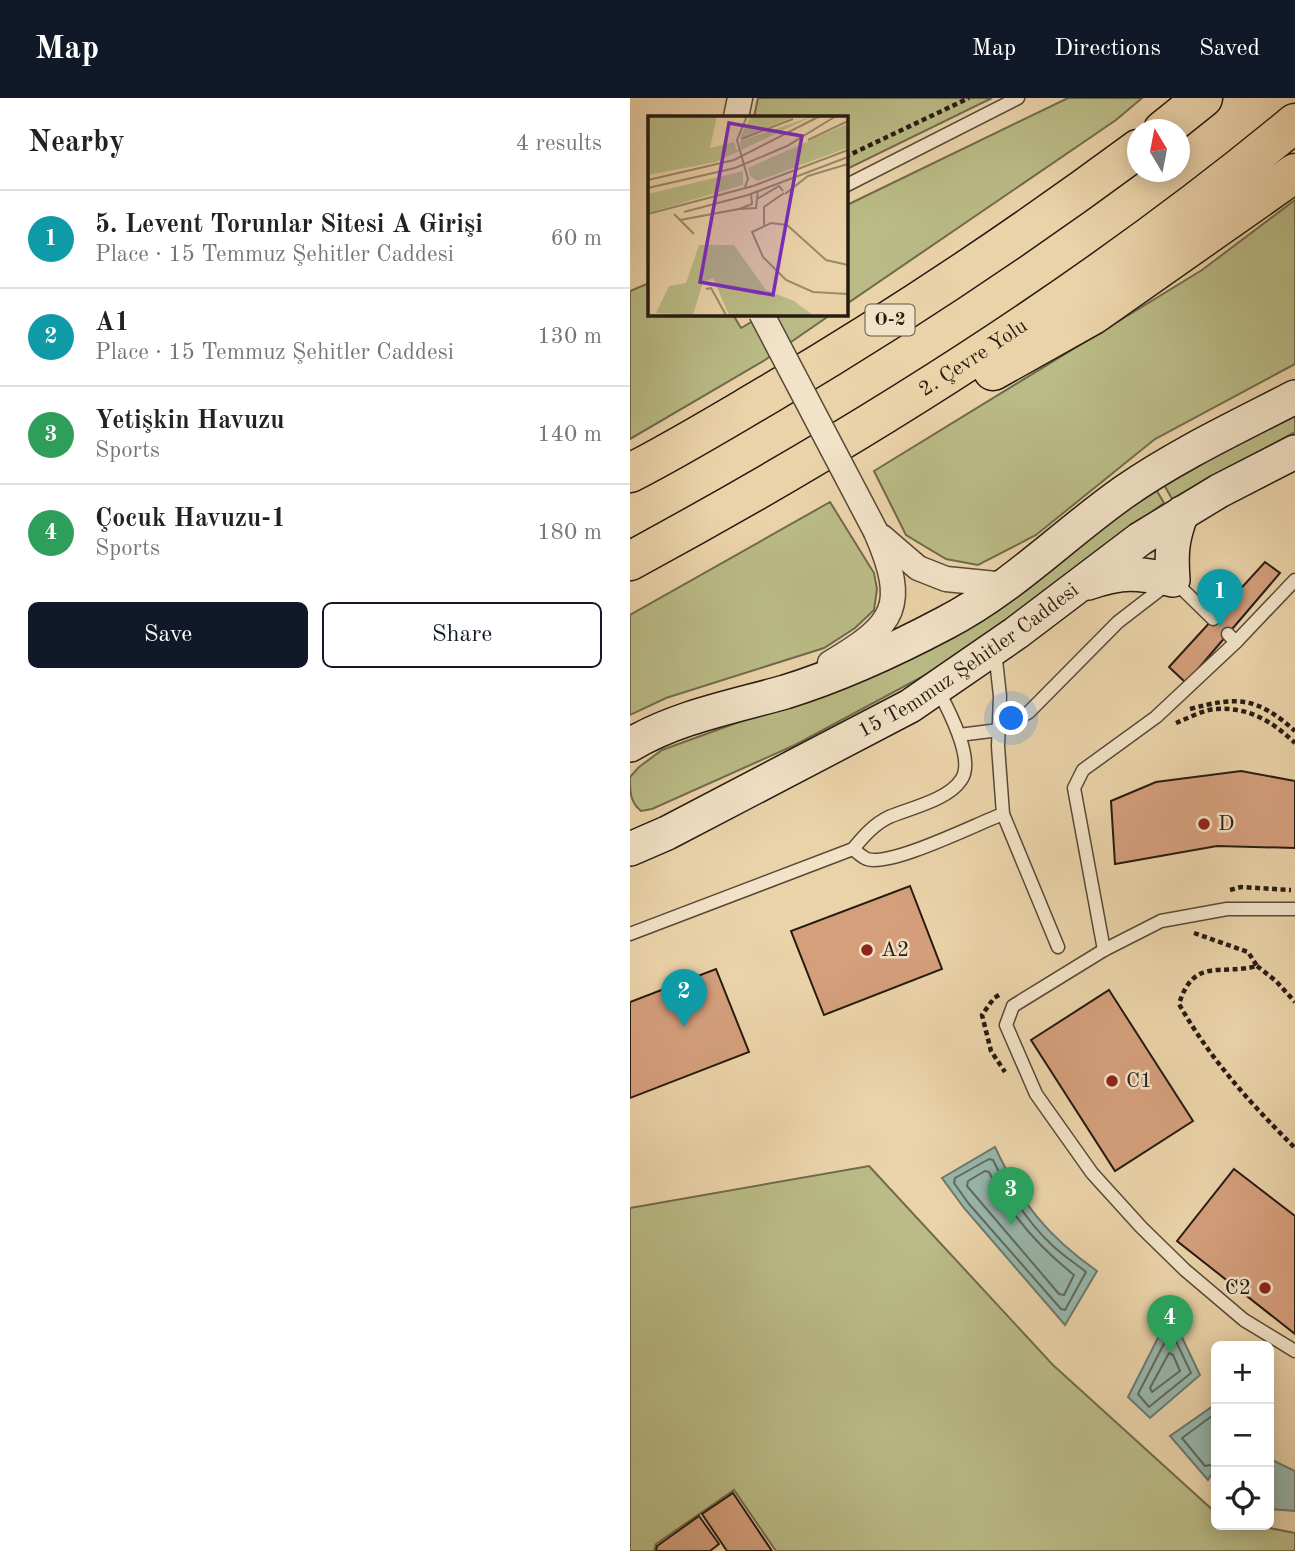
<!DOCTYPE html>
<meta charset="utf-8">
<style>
:root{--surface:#fff;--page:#f6f6f6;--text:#222;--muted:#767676;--line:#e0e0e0;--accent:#111827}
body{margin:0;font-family:"Old Standard TT",serif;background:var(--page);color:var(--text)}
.controls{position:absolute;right:21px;bottom:21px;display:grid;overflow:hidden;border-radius:10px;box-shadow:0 4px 18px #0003}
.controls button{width:63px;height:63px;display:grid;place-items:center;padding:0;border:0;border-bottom:2px solid var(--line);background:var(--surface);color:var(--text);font:35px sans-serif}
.compass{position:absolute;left:497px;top:21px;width:63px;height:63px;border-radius:50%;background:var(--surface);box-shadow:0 4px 18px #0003;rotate:350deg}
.you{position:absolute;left:382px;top:621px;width:24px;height:24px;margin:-18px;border:5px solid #fff;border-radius:50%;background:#1a73e8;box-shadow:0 0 0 10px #1a73e833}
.badge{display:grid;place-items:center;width:46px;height:46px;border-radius:50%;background:var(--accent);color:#fff;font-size:23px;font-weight:700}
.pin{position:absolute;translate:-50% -58px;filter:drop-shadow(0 2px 4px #0008)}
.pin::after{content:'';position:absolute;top:37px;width:24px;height:21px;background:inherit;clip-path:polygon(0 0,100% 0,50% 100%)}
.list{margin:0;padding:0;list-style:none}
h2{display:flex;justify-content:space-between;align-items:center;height:91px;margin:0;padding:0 28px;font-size:30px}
h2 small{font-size:23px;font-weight:400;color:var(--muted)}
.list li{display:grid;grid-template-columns:46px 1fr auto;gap:21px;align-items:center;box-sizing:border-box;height:98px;padding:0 28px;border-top:2px solid var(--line)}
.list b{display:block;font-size:26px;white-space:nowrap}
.list p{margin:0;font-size:23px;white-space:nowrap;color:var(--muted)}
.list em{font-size:23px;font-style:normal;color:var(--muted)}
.actions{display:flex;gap:14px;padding:21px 28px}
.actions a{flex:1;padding:16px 0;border:2px solid var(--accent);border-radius:10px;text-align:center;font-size:24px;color:var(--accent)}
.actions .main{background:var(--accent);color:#fff}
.icon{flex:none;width:38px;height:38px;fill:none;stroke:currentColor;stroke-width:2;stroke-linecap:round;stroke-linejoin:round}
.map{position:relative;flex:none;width:665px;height:1453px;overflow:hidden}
header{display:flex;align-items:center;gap:42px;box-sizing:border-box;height:98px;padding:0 35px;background:var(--accent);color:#fff}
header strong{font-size:33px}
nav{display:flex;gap:38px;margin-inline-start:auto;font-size:24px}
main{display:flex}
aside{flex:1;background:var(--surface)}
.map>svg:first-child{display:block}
.green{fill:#babb86;stroke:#706b4c;stroke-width:2}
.water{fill:#98b7ad;stroke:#6a796f;stroke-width:2}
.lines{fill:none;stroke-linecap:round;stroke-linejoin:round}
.shore{stroke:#5f695f;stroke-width:2}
.building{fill:#d59f7c;stroke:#261b11;stroke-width:2}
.lane-casing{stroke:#574937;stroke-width:15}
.street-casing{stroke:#574937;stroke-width:27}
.secondary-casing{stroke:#261b11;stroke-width:36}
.highway-casing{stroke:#261b11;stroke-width:41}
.path{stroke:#261b11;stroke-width:4.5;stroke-dasharray:5 3.5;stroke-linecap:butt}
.lane{stroke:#f2e2c7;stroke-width:12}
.street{stroke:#f2e2c7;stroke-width:24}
.secondary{stroke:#f2e2c7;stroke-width:33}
.highway{stroke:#ebd3a9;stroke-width:38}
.street-bridge-casing{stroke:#574937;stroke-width:27;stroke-linecap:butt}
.street-bridge{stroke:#f2e2c7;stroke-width:24}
.poi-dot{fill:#8f2418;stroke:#f2e2c7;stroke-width:2.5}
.labels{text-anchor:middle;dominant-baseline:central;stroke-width:5;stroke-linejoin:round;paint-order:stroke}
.shield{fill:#f2e2c7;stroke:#635748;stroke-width:2}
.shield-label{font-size:19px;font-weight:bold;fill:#261b11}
.street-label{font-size:21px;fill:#261b11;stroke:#f2e2c7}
.poi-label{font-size:21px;fill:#261b11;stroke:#f2e2c7;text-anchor:start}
.inset-road{fill:none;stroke:#9c896c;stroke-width:2}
.view{fill:#7b2cbf;fill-opacity:0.15;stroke:#7b2cbf;stroke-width:3.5}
.inset-edge{fill:none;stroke:#261b11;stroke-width:3.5}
</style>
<header>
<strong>Map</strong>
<nav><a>Map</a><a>Directions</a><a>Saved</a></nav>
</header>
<main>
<aside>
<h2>Nearby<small>4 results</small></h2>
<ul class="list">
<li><span class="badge" style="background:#0f9aa8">1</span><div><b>5. Levent Torunlar Sitesi A Girişi</b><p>Place · 15 Temmuz Şehitler Caddesi</p></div><em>60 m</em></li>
<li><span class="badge" style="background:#0f9aa8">2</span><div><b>A1</b><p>Place · 15 Temmuz Şehitler Caddesi</p></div><em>130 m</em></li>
<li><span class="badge" style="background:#2e9e5b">3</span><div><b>Yetişkin Havuzu</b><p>Sports</p></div><em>140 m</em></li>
<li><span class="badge" style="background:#2e9e5b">4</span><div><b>Çocuk Havuzu-1</b><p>Sports</p></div><em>180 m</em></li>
</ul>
<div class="actions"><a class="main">Save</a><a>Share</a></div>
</aside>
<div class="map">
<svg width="665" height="1453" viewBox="0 0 665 1453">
<rect width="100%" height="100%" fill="#ebd3a9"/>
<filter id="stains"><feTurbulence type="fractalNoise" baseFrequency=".00286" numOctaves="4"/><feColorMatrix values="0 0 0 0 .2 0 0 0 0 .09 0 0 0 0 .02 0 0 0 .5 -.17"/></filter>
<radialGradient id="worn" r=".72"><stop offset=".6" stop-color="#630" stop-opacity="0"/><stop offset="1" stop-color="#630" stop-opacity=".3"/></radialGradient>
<g class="green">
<polygon points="128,0 362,0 215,72 215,19 124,19"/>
<polygon points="438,0 512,0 486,22 215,207 215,108"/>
<polygon points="665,102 665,266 525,341 406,437 348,467 316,461 276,437 244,373 572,172"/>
<polygon points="19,185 19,215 102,215 111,230 137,215 203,215 135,262 0,341 0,193"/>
<polygon points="665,318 665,334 542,401 533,385 592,353"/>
<path d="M 524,388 L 534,405 L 316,566 L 165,647 L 22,711 L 11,713 C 0,704 0,694 0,679 L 9,669 L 32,652 L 224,582 Z"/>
<polygon points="200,404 244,475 247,491 244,512 225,530 194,550 36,600 0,617 0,517"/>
<polygon points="239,1068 423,1267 586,1415 586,1427 624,1427 665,1435 665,1453 146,1453 104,1392 26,1446 24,1453 0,1453 0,1110"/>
</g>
<g class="water">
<path d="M 365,1049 C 391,1105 417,1138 467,1173 L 435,1227 L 334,1110 L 312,1080 Z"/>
<polygon points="538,1220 549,1233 570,1277 520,1320 498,1299"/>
<polygon points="586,1306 586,1368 578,1382 540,1338"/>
<polygon points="640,1361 665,1373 665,1413 639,1411"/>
</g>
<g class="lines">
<g class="shore">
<path d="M 359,1061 L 363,1062 C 378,1093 397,1124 422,1147 C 432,1157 445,1165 456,1174 L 435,1212 L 431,1211 L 339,1106 L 324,1085 L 325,1080 Z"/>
<path d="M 355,1073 L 359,1074 C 379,1116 409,1149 444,1177 L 434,1197 L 429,1196 L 337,1088 L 338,1083 Z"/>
<polygon points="539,1236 543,1237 561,1275 519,1309 508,1296"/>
<polygon points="539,1255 543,1257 550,1273 522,1294 520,1290"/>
<polyline points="586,1315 552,1340 575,1368 586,1366"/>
</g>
</g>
<g class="building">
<polygon points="635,464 650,475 556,585 539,569"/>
<polygon points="611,673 665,683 665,750 587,748 485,766 481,703 526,684"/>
<polygon points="280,788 312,871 194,917 161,833"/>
<polygon points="86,871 119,954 0,1000 0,904"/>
<polygon points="479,892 563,1023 485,1073 401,942"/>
<polygon points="604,1071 665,1118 665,1236 547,1143"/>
<polygon points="103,1395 142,1453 97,1453 72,1416"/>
<polygon points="69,1418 89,1446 80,1453 26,1453 27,1448"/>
</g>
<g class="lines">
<defs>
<g id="lane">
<polyline points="215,88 388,0"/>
<polyline points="543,482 583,521"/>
<polyline points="606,544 665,482"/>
<polyline points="329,637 369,632 399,614 488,524 536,487"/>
<polyline points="373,716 428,849"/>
<path d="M 223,751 C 227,754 232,759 237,761 C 261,769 346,726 373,716 L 368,648 L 370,598 L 365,553"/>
<polyline points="665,811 597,811 531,823 474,852 383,908 376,927 406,996 462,1075 511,1129 555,1172 614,1222 665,1253"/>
<path d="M 0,836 L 223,751 C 233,739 244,726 259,719 C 280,710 318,702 331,682 C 346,662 317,609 307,590"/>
<polyline points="474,852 444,690 453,672 526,619 606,544 598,536"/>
</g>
<g id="street">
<polyline points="106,19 110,0"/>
<polyline points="252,439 288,470 316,481 376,487"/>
<path d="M 200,565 C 266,526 278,508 246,434"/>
</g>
<g id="secondary">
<path d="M 458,485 C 494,473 506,475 543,482 C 541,455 542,440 552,415"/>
<path d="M 0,647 C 47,619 102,609 155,594 C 210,577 264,552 315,525 C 381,491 433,437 494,394 C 547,357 607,329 665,299"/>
<path id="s1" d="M 0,751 L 37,735 L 280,608 L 386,535 L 510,441 L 589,393 L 665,354"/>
</g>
<g id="highway">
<polyline points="533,32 573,0"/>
<polyline points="363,273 463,217 665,75"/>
<path d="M 0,375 C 47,351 93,323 139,296 C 266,221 389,139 508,51"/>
<path id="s2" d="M 0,463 C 233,337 461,194 665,25"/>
</g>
</defs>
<use href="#lane" class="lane-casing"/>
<use href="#street" class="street-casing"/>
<use href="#secondary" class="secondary-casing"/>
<use href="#highway" class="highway-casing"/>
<g class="path">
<polyline points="215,59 339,0"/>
<path d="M 560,611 C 608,598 627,599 665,633"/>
<path d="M 546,625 C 559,620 574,611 587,611 C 619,609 643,624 665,645"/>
<polyline points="600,792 611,789 661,792"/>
<path d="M 564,835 L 618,854 L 627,868 C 591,878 564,858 549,906 C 580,961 621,1006 665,1050"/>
<polyline points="627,868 646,883 665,904"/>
<polyline points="369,897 364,900 352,917 361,953 375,974"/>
</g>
<use href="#lane" class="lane"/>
<use href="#street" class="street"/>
<use href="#secondary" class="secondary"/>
<use href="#highway" class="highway"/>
<defs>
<polyline id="street-bridge" points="131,215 246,434"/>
</defs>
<use href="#street-bridge" class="street-bridge-casing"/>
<use href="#street-bridge" class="street-bridge"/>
</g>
<g class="poi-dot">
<circle cx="574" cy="726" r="7"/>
<circle cx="237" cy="852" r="7"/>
<circle cx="482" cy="983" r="7"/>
<circle cx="635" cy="1190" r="7"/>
</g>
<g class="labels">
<rect class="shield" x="235.5" y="206.5" width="49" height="31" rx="5"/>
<g class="shield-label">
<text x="260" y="222">O-2</text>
</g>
<g class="street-label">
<text stroke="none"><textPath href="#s2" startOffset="399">2. Çevre Yolu</textPath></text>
<text stroke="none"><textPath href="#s1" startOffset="388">15 Temmuz Şehitler Caddesi</textPath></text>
</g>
<g class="poi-label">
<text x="588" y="726">D</text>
<text x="251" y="852">A2</text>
<text x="496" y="983">C1</text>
<text x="621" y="1190" text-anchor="end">C2</text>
</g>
</g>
<g transform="translate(18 18)">
<rect width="200" height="200" fill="#ebd3a9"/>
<path d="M 0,0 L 69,0 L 62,32 L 86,26 L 89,34 L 93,32 L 92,25 L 165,0 L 68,46 L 0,59 ZM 103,0 L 148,0 L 92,22 ZM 199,8 L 199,32 L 110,65 L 102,60 L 100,52 ZM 95,55 L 95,69 L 0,97 L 0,78 ZM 51,129 L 86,129 L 118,174 L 146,185 L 165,199 L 81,199 L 65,162 L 55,166 L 45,199 L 8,197 L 21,170 L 38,167 Z" fill="#babb86"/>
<path class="inset-road" d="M 93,23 L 145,3M 160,24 L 200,5M 0,64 L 86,44 L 172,0M 97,71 L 100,63 L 89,24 L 99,0M 0,72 L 87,52 L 139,30 L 188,0M 137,78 L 160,60 L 200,48M 109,83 L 131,70 L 135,75M 91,93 L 108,92 L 110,74M 36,96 L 100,79 L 200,41M 0,98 L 105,70 L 200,34M 26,98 L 46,118M 32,104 L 91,93 L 104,88 L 103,78M 116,109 L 116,91 L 136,77M 200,149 L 178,144 L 139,109 L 123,107 L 104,116 L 115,141 L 138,164 L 165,176 L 200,178M 58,173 L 63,172 L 78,199"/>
<path class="view" d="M 81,7 L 154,20 L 125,179 L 52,166 Z"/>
<rect width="200" height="200" class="inset-edge"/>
</g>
<rect width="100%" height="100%" filter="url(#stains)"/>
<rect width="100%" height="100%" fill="url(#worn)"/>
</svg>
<div class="controls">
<button>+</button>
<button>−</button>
<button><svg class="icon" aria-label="locate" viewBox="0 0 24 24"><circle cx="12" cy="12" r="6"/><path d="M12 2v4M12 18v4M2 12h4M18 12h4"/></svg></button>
</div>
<svg class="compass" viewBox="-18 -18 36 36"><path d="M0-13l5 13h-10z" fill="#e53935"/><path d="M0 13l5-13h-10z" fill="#767676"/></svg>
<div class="you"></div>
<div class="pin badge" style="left:590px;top:529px;background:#0f9aa8">1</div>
<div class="pin badge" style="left:54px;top:929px;background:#0f9aa8">2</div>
<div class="pin badge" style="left:381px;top:1127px;background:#2e9e5b">3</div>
<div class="pin badge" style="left:540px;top:1255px;background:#2e9e5b">4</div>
</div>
</main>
